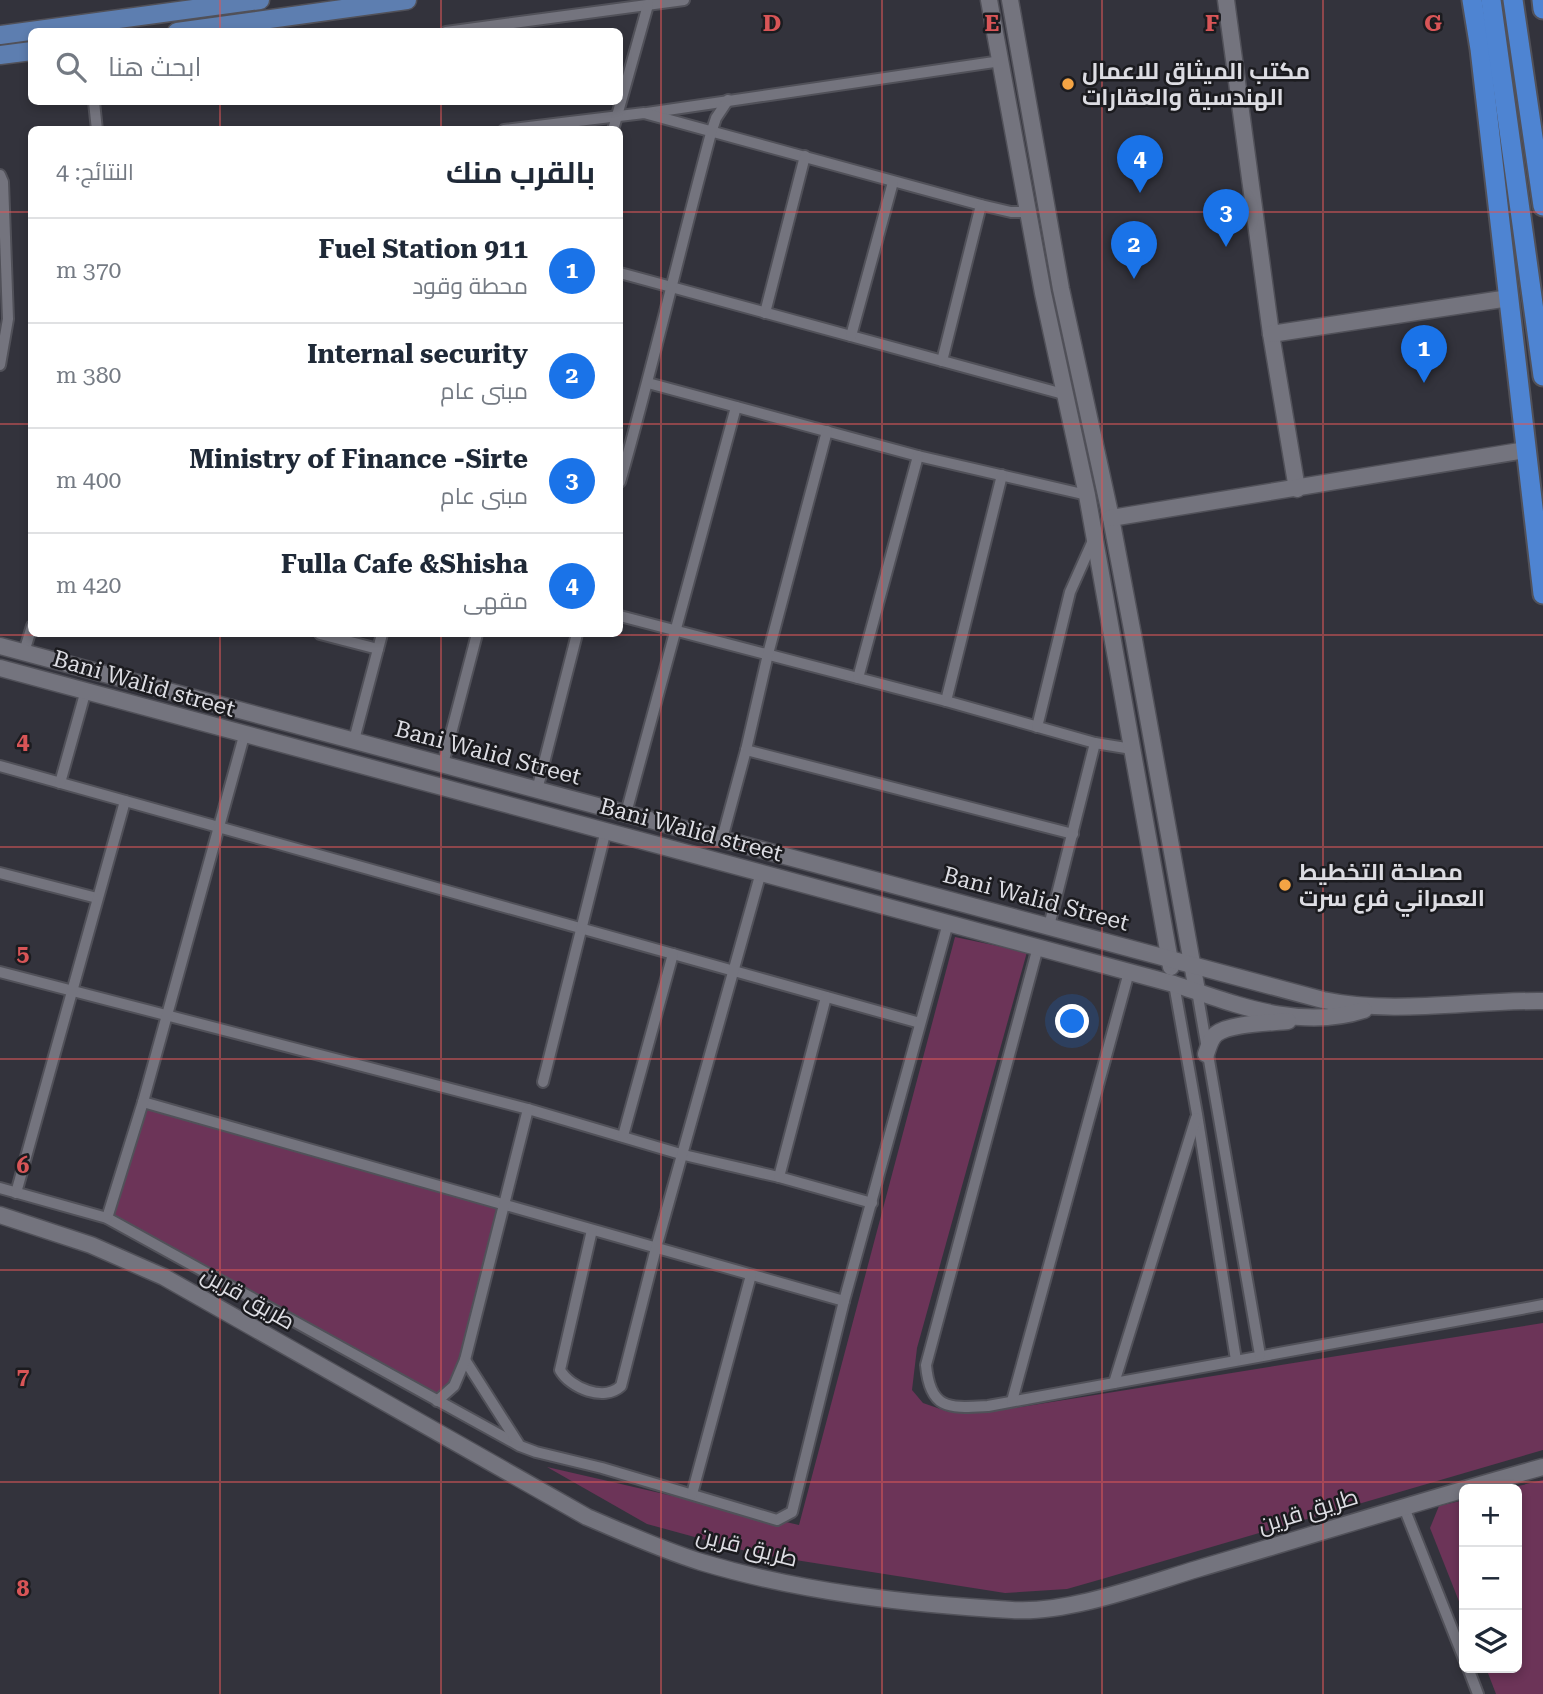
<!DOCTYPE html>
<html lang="ar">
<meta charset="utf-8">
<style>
:root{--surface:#fff;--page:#f6f6f7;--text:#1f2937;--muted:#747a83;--line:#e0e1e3;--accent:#1a73e8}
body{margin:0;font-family:"Roboto Serif",Cairo,serif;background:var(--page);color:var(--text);direction:rtl}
.controls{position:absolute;right:21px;bottom:21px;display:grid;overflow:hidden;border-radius:10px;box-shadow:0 4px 10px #0003}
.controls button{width:63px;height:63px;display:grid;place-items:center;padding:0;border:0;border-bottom:2px solid var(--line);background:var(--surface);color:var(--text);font:35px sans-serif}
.you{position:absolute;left:1073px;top:1022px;width:24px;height:24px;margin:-18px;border:5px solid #fff;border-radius:50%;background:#1a73e8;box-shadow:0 0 0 10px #1a73e833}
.badge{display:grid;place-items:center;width:46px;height:46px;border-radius:50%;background:var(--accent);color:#fff;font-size:23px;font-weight:700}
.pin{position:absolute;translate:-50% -58px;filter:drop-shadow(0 2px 4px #0008)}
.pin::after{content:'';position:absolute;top:37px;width:24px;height:21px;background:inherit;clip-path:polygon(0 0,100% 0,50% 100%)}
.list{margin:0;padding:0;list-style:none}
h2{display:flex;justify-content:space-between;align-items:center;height:91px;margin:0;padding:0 28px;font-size:30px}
h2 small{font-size:23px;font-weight:400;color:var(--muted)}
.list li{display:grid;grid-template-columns:46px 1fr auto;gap:21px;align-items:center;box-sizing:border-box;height:105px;padding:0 28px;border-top:2px solid var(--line)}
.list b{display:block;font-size:26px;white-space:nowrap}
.list p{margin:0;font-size:23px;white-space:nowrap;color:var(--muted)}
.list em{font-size:23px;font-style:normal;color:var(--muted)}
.icon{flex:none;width:38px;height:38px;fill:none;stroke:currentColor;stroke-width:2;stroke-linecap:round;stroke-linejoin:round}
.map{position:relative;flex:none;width:1543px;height:1694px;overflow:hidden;direction:ltr}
.search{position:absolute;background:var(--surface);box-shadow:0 4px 10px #0003;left:28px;top:28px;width:595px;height:77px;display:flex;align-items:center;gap:18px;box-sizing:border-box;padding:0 24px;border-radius:10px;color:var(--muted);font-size:26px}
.panel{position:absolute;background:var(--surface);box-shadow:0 4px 10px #0003;left:28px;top:126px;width:595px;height:511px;border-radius:10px;direction:rtl}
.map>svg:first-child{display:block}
.green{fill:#6c3458}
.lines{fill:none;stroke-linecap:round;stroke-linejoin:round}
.street-casing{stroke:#515159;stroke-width:14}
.secondary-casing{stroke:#515159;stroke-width:19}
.primary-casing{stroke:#515159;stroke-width:21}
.highway-casing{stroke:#515159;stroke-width:23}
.street{stroke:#74747e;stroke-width:10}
.secondary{stroke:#74747e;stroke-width:16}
.primary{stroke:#5d7eb0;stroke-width:18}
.highway{stroke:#4e84d2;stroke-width:19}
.grid{fill:none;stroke:#d85557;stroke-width:2;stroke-opacity:0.55}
.poi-dot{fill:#f4a444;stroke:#1b1b1f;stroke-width:2.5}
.labels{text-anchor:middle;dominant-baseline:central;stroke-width:5;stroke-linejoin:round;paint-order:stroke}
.poi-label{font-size:23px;font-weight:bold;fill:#dddde3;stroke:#1b1b1f;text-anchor:start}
.street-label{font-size:23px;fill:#dddde3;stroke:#1b1b1f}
.grid-label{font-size:23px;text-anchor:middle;font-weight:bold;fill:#d85557;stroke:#1b1b1f;stroke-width:5;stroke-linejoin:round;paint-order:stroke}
</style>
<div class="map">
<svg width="1543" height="1694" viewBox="0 0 1543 1694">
<rect width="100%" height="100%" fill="#33333c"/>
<g class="green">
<polygon points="955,937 1027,952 917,1348 912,1390 923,1403 949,1412 989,1412 1543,1323 1543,1450 1102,1579 1067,1589 1005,1593 757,1554 647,1524 547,1467 799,1525"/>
<polygon points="141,1100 504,1198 451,1386 445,1392 431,1394 107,1219"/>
<polygon points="1543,1480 1543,1694 1496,1694 1486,1668 1517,1668 1517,1489 1506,1489"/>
<polygon points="1464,1500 1464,1614 1430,1528 1439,1506"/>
</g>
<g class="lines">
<defs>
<g id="street">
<polyline points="446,32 684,0"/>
<polyline points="94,102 97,130"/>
<polyline points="647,113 1001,61"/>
<polyline points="504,130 644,113 981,205 1011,212 1029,212"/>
<polyline points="613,130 648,5"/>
<polyline points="0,175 3,182 8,319 0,365"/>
<polyline points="620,273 1067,395"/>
<polyline points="765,313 805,156"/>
<polyline points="851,336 893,182"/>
<polyline points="942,361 981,205"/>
<polyline points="648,383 918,456 1087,495"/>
<path d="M 620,482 C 653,366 680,249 711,133 L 716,118 L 728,100"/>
<polyline points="620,616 946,701 1095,743 1132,749"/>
<polyline points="320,634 378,649"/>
<polyline points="24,652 32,626"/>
<polyline points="858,678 918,456"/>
<polyline points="946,701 1002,475"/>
<polyline points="1037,727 1070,592 1095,536"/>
<polyline points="354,740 382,634"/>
<polyline points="746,750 1073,834"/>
<polyline points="443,764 477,634"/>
<polyline points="0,766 920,1023"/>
<polyline points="60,783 86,690"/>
<polyline points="537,790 577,634"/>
<polyline points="626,813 736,407"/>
<polyline points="722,839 746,750 768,654 827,431"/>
<polyline points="0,873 97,898"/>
<polyline points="1049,926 1095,743"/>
<path d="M 1038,947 L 926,1365 C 930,1411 950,1408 988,1406 L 1543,1305"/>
<polyline points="0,972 528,1109 684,1155 779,1177 872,1203"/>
<polyline points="1174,984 1197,1114 1236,1360"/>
<polyline points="1197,991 1260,1355"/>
<polyline points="543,1082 606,830"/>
<polyline points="143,1102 844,1301"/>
<polyline points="623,1136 673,954"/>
<polyline points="779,1177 826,997"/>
<polyline points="0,1188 107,1218 520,1446 536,1452 602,1468 777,1520 792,1512 844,1301 948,923"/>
<polyline points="16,1193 125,801"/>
<polyline points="107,1218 143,1102 244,736"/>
<path d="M 592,1230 L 560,1370 C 570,1388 604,1402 621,1386 L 656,1248 L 761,872"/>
<polyline points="465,1360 518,1443"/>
<polyline points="1114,1383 1196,1118"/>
<polyline points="437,1401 454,1386 465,1360 528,1109"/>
<polyline points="1012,1401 1129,972"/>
<polyline points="692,1494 751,1275"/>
<polyline points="1403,1505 1464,1659"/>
<polyline points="1468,1668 1478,1694"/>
</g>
<g id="secondary">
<polyline points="989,0 1043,293 1087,495 1171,967"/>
<polyline points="1010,0 1061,289 1111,518 1134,640 1197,991"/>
<polyline points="1226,0 1271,334 1297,489"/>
<polyline points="1271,334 1509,298"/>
<polyline points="1111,518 1526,450"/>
<path d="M 0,646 L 1323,1000 C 1395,1015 1470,1000 1543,1001"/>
<path d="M 0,668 L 1174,984 C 1235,1004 1299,1031 1364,1010"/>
<path d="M 1206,1054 C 1209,1046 1210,1039 1216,1034 C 1230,1023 1270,1023 1288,1021"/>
<path d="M 0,1215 L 91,1245 L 164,1277 L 587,1517 C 625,1533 662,1550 701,1562 C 801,1592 908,1604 1012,1610 C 1067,1614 1144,1585 1197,1569 C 1313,1535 1427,1499 1543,1467"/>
</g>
<g id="primary">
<polyline points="177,32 407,0"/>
<polyline points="0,35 260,0"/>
<polyline points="0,55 32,51"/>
</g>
<g id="highway">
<polyline points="1472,0 1480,49 1543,594"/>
<polyline points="1491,0 1543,376"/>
<polyline points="1513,0 1543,206"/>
<polyline points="1542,0 1543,9"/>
</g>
</defs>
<use href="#street" class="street-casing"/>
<use href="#secondary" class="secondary-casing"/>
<use href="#primary" class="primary-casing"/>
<use href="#highway" class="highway-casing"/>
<use href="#street" class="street"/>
<use href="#secondary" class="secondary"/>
<use href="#primary" class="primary"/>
<use href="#highway" class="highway"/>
</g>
<path class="grid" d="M 220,0 L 220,32M 441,0 L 441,32M 661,0 L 661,1694M 882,0 L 882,1694M 1102,0 L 1102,1694M 1323,0 L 1323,1694M 220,102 L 220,130M 441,102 L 441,130M 0,212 L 32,212M 620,212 L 1543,212M 0,424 L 32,424M 620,424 L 1543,424M 220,634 L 220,1694M 441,634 L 441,1694M 0,635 L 1543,635M 0,847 L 1543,847M 0,1059 L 1543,1059M 0,1270 L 1543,1270M 0,1482 L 1543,1482"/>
<g class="poi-dot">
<circle cx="1068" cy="84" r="7"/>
<circle cx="1285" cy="885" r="7"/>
</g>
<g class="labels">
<g class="poi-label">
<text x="1082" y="71">مكتب الميثاق للاعمال<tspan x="1082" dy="26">الهندسية والعقارات</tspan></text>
<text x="1299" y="872">مصلحة التخطيط<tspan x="1299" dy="26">العمراني فرع سرت</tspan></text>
</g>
<g class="street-label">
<text transform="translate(144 684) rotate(16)">Bani Walid street</text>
<text transform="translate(488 753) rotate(15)">Bani Walid Street</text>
<text transform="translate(691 830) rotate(15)">Bani Walid street</text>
<text transform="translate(1036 899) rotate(15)">Bani Walid Street</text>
<text transform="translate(248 1298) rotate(30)">طريق قرين</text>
<text transform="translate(1308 1511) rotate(-17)">طريق قرين</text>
<text transform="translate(747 1547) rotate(14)">طريق قرين</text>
</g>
</g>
<g class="grid-label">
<text x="772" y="31">D</text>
<text x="992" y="31">E</text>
<text x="1212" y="31">F</text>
<text x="1433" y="31">G</text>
<text x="23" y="749">4</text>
<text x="23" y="961">5</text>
<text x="23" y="1173">6</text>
<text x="23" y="1384">7</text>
<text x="23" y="1596">8</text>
</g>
</svg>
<div class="controls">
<button>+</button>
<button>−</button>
<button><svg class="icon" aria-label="layers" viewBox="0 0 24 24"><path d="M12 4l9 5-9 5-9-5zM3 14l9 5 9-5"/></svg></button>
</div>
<div class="you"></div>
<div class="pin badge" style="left:1424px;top:383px">1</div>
<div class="pin badge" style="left:1134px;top:279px">2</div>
<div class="pin badge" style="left:1226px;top:247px">3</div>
<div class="pin badge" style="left:1140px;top:193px">4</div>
<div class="search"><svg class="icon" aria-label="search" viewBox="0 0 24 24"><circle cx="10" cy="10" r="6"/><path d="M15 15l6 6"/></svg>ابحث هنا</div>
<section class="panel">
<h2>بالقرب منك<small>النتائج: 4</small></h2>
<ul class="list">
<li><span class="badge">1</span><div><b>Fuel Station 911</b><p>محطة وقود</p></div><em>370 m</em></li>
<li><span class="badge">2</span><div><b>Internal security</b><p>مبنى عام</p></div><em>380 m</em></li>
<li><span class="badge">3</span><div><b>Ministry of Finance -Sirte</b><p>مبنى عام</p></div><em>400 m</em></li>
<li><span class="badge">4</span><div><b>Fulla Cafe &amp;Shisha</b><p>مقهى</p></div><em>420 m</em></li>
</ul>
</section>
</div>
